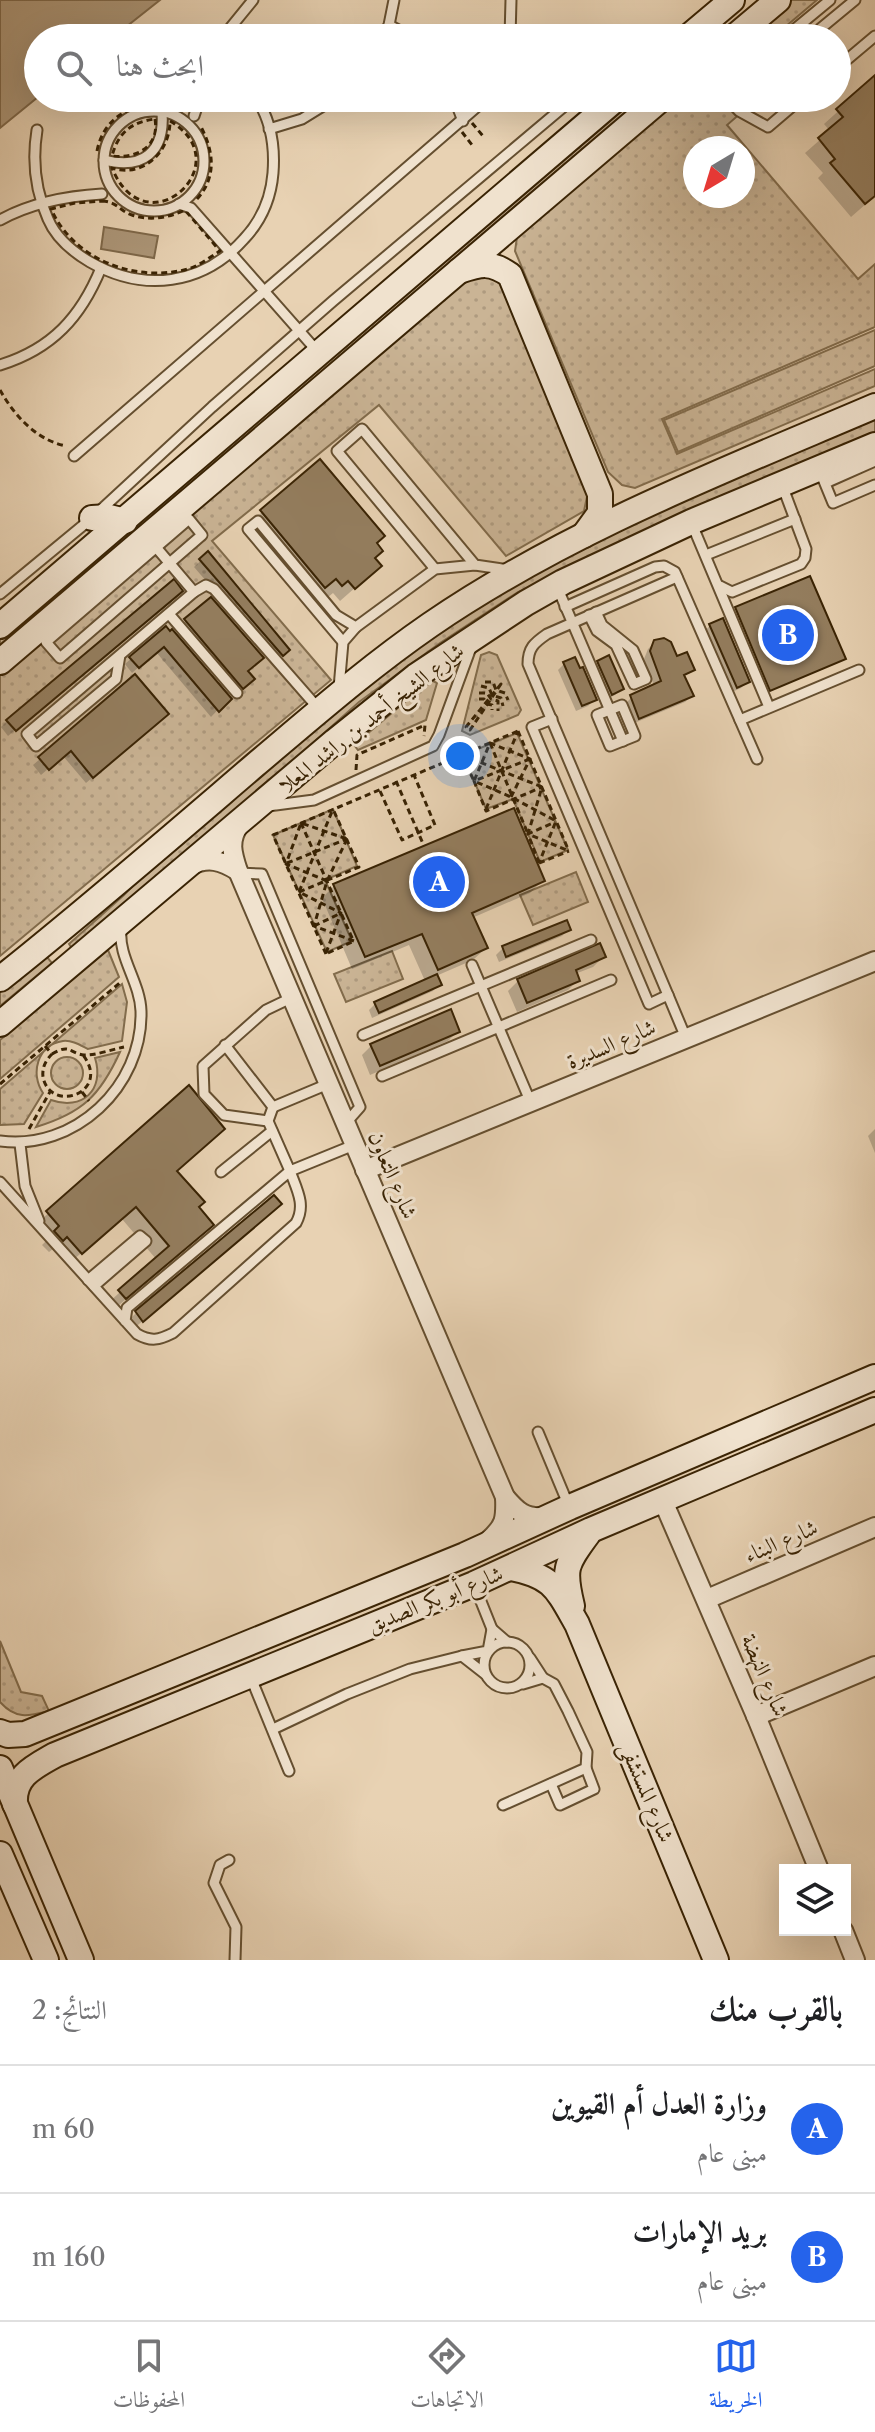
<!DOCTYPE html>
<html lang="ar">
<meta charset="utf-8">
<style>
:root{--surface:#fff;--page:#f2f2f2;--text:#202124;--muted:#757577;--line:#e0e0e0;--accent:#2563eb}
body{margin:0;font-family:"Libre Caslon Text",Amiri,serif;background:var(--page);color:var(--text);direction:rtl}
.controls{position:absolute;right:24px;bottom:24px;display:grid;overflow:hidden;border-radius:0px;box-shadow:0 8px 32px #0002}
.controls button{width:72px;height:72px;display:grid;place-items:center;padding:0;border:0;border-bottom:2px solid var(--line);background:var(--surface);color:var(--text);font:40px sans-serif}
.compass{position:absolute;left:683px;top:136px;width:72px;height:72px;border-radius:50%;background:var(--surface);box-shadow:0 8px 32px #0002;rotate:218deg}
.you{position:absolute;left:460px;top:756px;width:28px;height:28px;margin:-20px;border:6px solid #fff;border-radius:50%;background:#1a73e8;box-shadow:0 0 0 12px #1a73e833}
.badge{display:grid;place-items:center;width:52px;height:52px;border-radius:50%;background:var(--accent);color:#fff;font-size:26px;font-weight:700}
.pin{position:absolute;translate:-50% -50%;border:4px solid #fff;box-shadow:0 2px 8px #0006}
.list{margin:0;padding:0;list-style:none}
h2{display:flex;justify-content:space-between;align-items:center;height:104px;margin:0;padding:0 32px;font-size:34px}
h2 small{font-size:26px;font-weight:400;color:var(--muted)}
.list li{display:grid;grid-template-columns:52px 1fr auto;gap:24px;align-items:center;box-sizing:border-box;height:128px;padding:0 32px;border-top:2px solid var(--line)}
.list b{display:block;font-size:30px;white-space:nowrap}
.list p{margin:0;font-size:26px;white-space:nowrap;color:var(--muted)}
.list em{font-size:26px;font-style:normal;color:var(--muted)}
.icon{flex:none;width:44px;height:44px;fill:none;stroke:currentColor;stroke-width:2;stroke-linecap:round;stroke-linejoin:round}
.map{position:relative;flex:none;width:875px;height:1960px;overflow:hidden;direction:ltr}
.search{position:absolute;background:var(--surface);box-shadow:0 8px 32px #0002;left:24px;right:24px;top:24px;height:88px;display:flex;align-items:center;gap:20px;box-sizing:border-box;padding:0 28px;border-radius:44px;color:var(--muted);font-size:30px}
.sheet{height:360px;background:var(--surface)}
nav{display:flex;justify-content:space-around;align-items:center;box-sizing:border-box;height:112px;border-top:2px solid var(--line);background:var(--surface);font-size:22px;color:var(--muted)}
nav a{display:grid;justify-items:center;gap:4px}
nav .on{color:var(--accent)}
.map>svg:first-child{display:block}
.park{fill:url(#park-dots);stroke:#826c4c;stroke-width:2;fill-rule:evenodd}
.water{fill:#ac9678;stroke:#7e684a;stroke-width:2}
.shadow{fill:#0003}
.building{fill:#947e5f;stroke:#392304;stroke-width:2}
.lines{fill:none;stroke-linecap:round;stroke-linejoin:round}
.lane-casing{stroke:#654f30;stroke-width:13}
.street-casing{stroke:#654f30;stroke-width:22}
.secondary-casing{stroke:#392304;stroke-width:28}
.path{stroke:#392304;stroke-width:3;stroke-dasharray:6 4;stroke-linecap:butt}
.lane{stroke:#f0e2ce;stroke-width:9}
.street{stroke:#f0e2ce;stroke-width:18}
.secondary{stroke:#f0e2ce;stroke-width:24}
.labels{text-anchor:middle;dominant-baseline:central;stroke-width:6;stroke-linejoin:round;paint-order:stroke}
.street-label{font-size:22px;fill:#392304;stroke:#f0e2ce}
</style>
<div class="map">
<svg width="875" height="1960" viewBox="0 0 875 1960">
<defs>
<pattern id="park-dots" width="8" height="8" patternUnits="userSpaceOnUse" patternTransform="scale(2)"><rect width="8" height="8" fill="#cab495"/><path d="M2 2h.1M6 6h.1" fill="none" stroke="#ae9a7f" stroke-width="1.8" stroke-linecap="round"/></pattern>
</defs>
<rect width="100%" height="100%" fill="#e8d2b3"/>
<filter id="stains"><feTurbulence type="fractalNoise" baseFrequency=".0025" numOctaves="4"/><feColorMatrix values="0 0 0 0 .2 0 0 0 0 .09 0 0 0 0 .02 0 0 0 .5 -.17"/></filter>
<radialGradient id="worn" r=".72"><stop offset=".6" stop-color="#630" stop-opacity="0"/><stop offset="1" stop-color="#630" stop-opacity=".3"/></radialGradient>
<g class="park">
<polygon points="785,0 817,0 772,38 740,38"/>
<polygon points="628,98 651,98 0,647 0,632"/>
<path d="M 670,98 L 735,98 L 741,105 L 750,98 L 758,98 L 727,125 L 858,279 L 875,264 L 875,327 L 662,419 L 677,454 L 875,369 L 875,386 L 635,488 L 622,485 L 608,472 L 515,251 L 517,237 ZM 695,148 L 743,148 L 743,196 L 695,196 Z"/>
<polygon points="471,265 502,278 588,492 584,511 506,556 379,405 212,541 331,680 0,956 0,671"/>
<polygon points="875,330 875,366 678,452 664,420"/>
<polygon points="875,417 875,433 704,503 518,592 440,643 359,702 249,800 73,950 69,944 124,895 169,848 354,689 509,581 612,533"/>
<polygon points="489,652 497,655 521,710 518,715 470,735 462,731 481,655"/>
<polygon points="431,680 437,683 426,720 358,750 354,745"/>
<polygon points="517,733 568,850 540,862 513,799 486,809 463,755"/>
<polygon points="333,809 357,866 325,880 352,941 327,952 273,835"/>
<polygon points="576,872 588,902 533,925 520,895"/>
<polygon points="108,950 119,977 0,1079 0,1040"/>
<polygon points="42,951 52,963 0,1006 0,986"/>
<polygon points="392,951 403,979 346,1002 334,974"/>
<path d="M 122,984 L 127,1002 L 122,1041 L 88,1049 C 80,1045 72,1040 63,1041 C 37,1045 30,1074 43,1093 L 24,1124 L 0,1125 L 0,1089 Z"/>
<path d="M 120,1052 C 100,1096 82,1113 36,1127 L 51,1100 C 82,1111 105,1090 95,1058 Z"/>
<circle cx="67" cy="1073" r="16"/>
<path d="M 0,1641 L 21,1692 L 42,1696 L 49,1711 C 29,1716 16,1720 0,1702 Z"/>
</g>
<g class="water">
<polygon points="0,0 160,0 112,38 38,38 38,97 0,128"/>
<polygon points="104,227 158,236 154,258 101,249"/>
</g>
<g class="shadow">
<polygon points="875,78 875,196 851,217 818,178 823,173 805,153 830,131 824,124"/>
<polygon points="320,462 374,544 372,558 365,579 340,601 333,593 327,598 321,591 311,600 247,525"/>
<polygon points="208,554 287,650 275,661 194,567"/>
<polygon points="174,597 8,736 1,727 7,721"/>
<polygon points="210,599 246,672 246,685 236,694 179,627"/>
<polygon points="736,609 841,661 767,692 734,612"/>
<polygon points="710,626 748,681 741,688 730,693 703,632"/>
<polygon points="166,628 229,698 211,717 156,652 132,673 125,664"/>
<polygon points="655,642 693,669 683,677 692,696 685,702 632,724 625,704 632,697 654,686 644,659 648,649"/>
<polygon points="598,662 621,689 615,695 605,700 592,669"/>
<polygon points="564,664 595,699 588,706 576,711 558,670"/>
<polygon points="135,677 160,720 86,783 63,756 41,775 33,765"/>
<polygon points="543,880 530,893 472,918 486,948 473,960 436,976 439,984 433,991 372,1018 369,1010 375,1004 425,981 409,945 352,969 322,898 334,886"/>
<polygon points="566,923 568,930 562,936 499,962 496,955 503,948"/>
<polygon points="604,956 593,967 575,974 578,980 568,990 517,1012 508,991 518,981"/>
<polygon points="458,1031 448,1041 370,1075 362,1055 372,1045"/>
<polygon points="189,1088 175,1172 197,1208 198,1238 112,1311 106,1305 156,1259 122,1219 67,1265 53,1249 49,1252 42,1245 47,1240 34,1226"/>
<polygon points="875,1129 875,1153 868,1136"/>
<polygon points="273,1197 269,1214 132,1330 126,1323 136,1313"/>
</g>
<g class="building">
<polygon points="875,75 875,196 865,204 830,163 835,159 818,138 843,117 836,109"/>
<polygon points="320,459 385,536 377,543 383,551 375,558 382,566 355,589 348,581 342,586 336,579 325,588 260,510"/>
<polygon points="208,551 290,650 283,656 199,559"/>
<polygon points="810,576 846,659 770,691 735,607"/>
<polygon points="174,579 183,591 16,731 6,720"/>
<polygon points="211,597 264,658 248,671 255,679 243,689 184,619"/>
<polygon points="723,618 750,682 737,688 709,624"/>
<polygon points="166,626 170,631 172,629 232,699 219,712 164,647 139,668 129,657"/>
<polygon points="664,638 671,642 677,656 687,652 695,670 684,675 694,696 639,719 630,695 661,681 650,651 654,640"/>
<polygon points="609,655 624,689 612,695 597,661"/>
<polygon points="575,657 580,668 583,667 597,700 582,706 563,662"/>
<polygon points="135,674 169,714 93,778 71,751 49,770 38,757"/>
<polygon points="514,808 545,881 472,913 488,948 438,970 422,934 365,957 333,884"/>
<polygon points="567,920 571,930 506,957 502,946"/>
<polygon points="600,943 606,957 576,970 580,981 527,1003 517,979"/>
<polygon points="437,974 442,985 379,1013 374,1002"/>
<polygon points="451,1009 460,1032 380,1066 370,1044"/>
<polygon points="189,1085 225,1129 177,1171 205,1202 199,1207 214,1225 126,1299 118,1290 169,1246 136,1207 82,1254 67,1237 63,1241 54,1231 59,1226 46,1211"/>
<polygon points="274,1195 282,1204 143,1322 135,1311"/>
</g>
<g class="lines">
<defs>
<g id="lane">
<polyline points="389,25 413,38"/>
<polyline points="222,38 253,0"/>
<polyline points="383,38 389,25 394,0"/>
<polyline points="510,38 511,0"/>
<polyline points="784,38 830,0"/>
<polyline points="809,38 855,0"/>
<polyline points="837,68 875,36"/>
<polyline points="454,98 463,121"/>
<polyline points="727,98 739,111 768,127 802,98"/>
<circle cx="154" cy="161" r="50"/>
<polyline points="194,116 200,98"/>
<polyline points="269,129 302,119 336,98"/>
<path d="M 37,130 C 32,161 35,190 48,219 C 56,238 73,252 90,262 C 144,293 203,285 244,239 C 261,221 271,198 273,173 C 275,147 271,120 256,98"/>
<path d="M 104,160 C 143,170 165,152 162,112"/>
<polyline points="179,204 191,208 317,351"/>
<path d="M 0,220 C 31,203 67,196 102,194"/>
<path d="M 0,365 C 52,349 81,317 101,268"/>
<polyline points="74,456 487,98"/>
<polyline points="819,469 833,503 875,485"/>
<polyline points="826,471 830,481 875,461"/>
<polygon points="189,519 202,535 60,658 46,642"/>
<polyline points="691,522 769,707"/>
<polyline points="706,555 795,519"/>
<polyline points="435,569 337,451 362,429 475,565 509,570"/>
<polyline points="720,586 732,592 801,564 805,558 806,549 782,485"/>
<polyline points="558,589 623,741"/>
<polyline points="194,592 206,585 214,589 318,708"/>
<polyline points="0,594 92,518 212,407 333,301 574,98"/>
<polyline points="565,607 655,567 664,566 675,572 757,759"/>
<polyline points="169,614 237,693"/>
<polyline points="589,615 597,631 616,645 634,684 646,679 633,650 602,625 596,612"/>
<polyline points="343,642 248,529 258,521 336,615 356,627 435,569 475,565"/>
<polyline points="120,655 116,679 36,746 27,734 194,592 149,539"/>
<polyline points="339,688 343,642 356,627"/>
<polygon points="622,705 635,736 610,746 597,715"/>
<polyline points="552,719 532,727 649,1004 668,995 686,1038"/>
<polyline points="740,720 859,670"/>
<polyline points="268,806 314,800 433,746 439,735 472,645"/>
<polyline points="238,873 262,874 360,1107 345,1124"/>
<polyline points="472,965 531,1103"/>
<path d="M 668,995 L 528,664 C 528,648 534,643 547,634 L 677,577"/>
<polyline points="363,1035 591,940"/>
<polyline points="225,1045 273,1107 268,1121 290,1171 354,1145"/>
<polyline points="382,1076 611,980"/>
<polyline points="273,1107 328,1084"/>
<polyline points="268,1121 224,1115 204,1094 203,1066 266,1010 291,998"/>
<path d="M 0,1141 C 74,1151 143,1087 141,1011 C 140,982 118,957 121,929"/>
<polyline points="20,1144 25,1186 39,1221"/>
<polyline points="221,1172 272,1131"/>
<path d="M 0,1182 L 137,1334 C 151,1342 159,1340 173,1333 L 296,1223 C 306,1205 297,1190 290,1171 L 127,1308 L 125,1321"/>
<polyline points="88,1280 140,1236 146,1241 94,1286"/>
<polyline points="538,1432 568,1504"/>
<polyline points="474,1584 492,1629"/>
<circle cx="507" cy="1665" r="23"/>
<polyline points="485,1674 462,1656 488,1651 492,1629 507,1642"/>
<polyline points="251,1678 289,1771"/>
<polyline points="523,1684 543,1678 530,1658"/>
<polyline points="273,1729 347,1694 410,1669 462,1656"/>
<polyline points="551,1784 560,1805 594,1789 586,1768"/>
<polyline points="503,1805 586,1768 587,1752 568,1711 554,1684 543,1678"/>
<polyline points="229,1860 220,1865 214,1883 236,1927 235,1960"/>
</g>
<g id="street">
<path d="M 190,866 C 208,856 222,861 238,871 C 232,853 228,840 240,824"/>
<polyline points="238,871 505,1497"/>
<polyline points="365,1170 875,961"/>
<polyline points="663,1501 756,1716 819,1870"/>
<path d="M 488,1541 C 505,1526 506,1519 505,1497 C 517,1511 525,1519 544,1517"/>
<polyline points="707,1599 875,1527"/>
<polyline points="756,1716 875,1666"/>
<polyline points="843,1930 855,1960"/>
</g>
<g id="secondary">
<polyline points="687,38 732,0"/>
<polyline points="733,38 778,0"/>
<path d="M 459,271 C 481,264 490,261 510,275 L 600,494 L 600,513 L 584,535"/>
<polyline points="92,518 109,517 125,521"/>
<polyline points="0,626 617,98"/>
<polyline points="0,662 662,98"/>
<path d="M 0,979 C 87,910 171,837 255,765 C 312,717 369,667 430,625 C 567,531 723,471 875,406"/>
<polyline points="0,1024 335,741 416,676 526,603 563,582 691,522 875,445"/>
<path d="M 511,1568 C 553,1576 557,1589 577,1624 L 716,1960"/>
<path d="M 572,1606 C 563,1569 565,1565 588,1534"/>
<polyline points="0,1732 8,1735 25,1734 465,1555 570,1507 875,1377"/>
<polyline points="0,1768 81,1960"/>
<path d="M 15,1804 C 13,1776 34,1767 55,1755 L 474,1584 L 591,1530 L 875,1410"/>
<polyline points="0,1854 46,1960"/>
</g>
</defs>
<use href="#lane" class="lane-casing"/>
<use href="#street" class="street-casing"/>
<use href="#secondary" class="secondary-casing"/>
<g class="path">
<polyline points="143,38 156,31 192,38"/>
<path d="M 155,119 C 160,147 136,159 112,156 C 118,133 131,122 155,119 Z"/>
<path d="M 170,121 C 242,163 146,251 112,168 C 143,178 170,152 170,121 Z"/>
<polyline points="472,123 483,136"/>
<polyline points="462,132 472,145"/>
<path d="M 97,151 C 103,121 125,107 153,103"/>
<path d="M 197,199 C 218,176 213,149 200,125"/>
<path d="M 102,201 C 118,202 118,210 132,215 C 150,221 168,218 185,210 L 220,251 C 210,257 199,266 188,269 C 135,283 74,260 51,209 L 75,203 Z"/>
<path d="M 0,390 C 14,415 36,440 66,446"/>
<polyline points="485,682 493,682 496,690 505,693 508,700"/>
<polygon points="501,684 470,730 466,727"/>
<polyline points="481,686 489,688 492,695 501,698 503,706"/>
<polyline points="479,693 487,693 491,699 498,701 498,711"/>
<polyline points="479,699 484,699 487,704 492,705 492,710"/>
<polyline points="518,731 568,849"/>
<polyline points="490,743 528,834"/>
<polyline points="462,755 542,787 528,834 569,851"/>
<polyline points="462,756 474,781"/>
<polyline points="530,759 474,781 486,811 542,787"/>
<polyline points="356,770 357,755 425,725 424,736"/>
<polyline points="396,781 424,846"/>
<polyline points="380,791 402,840 435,825 414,775"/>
<polyline points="511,797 530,759 490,743 474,781 511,797 556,821 539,863"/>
<polyline points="486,809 518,731"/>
<polyline points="301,823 353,940"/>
<polyline points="347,839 327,881 314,926 354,941"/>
<polyline points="287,863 347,839"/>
<polyline points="539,863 528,834 555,822"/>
<polyline points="539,863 569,851"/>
<polyline points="327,881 286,864 301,823 347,839"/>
<polyline points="299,892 359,867 333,809"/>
<polyline points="314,926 339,914"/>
<polyline points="326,953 341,913 299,892 333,809"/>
<polyline points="328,953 354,941"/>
<polyline points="326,954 273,835 518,731"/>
<path d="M 45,1046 L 52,1054 C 45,1061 42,1068 43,1077 C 50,1114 112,1093 83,1055"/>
<path d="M 52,1054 C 71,1043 68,1053 84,1055 C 93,1056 114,1049 124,1047"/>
<polyline points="0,1084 122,981"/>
<polyline points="82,1092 89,1101"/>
<polyline points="29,1129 51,1090"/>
</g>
<use href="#lane" class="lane"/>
<use href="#street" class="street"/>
<use href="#secondary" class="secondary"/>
</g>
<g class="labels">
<g class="street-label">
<text transform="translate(371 718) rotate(-38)">شارع الشيخ أحمد بن راشد المعلا</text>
<text transform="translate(611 1044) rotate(-23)">شارع السديرة</text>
<text transform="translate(393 1175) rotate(67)">شارع التعاون</text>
<text transform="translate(781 1541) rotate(-23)">شارع البناء</text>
<text transform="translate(435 1599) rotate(-22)">شارع أبو بكر الصديق</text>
<text transform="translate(765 1675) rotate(67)">شارع النهضة</text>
<text transform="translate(647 1792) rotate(67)">شارع المستشفى</text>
</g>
</g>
<rect width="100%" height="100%" filter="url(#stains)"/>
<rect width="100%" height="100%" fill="url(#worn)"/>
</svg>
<div class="controls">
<button><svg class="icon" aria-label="layers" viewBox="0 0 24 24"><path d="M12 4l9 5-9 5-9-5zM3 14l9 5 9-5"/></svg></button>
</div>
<svg class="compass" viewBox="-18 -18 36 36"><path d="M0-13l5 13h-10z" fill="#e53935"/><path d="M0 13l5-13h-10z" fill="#757577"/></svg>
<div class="you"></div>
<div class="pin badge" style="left:439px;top:882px">A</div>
<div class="pin badge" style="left:788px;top:635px">B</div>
<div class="search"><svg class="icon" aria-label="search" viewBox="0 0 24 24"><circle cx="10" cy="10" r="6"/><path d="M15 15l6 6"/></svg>ابحث هنا</div>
</div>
<section class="sheet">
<h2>بالقرب منك<small>النتائج: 2</small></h2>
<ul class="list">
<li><span class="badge">A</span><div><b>وزارة العدل أم القيوين</b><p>مبنى عام</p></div><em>60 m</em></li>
<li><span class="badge">B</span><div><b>بريد الإمارات</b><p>مبنى عام</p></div><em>160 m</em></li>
</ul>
</section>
<nav>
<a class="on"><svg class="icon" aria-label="map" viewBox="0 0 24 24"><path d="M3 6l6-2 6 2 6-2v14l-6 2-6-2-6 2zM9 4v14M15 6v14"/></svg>الخريطة</a>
<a><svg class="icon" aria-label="directions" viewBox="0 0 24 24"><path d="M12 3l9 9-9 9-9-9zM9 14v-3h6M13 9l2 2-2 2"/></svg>الاتجاهات</a>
<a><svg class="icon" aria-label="saved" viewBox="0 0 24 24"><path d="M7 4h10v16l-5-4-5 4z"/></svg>المحفوظات</a>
</nav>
